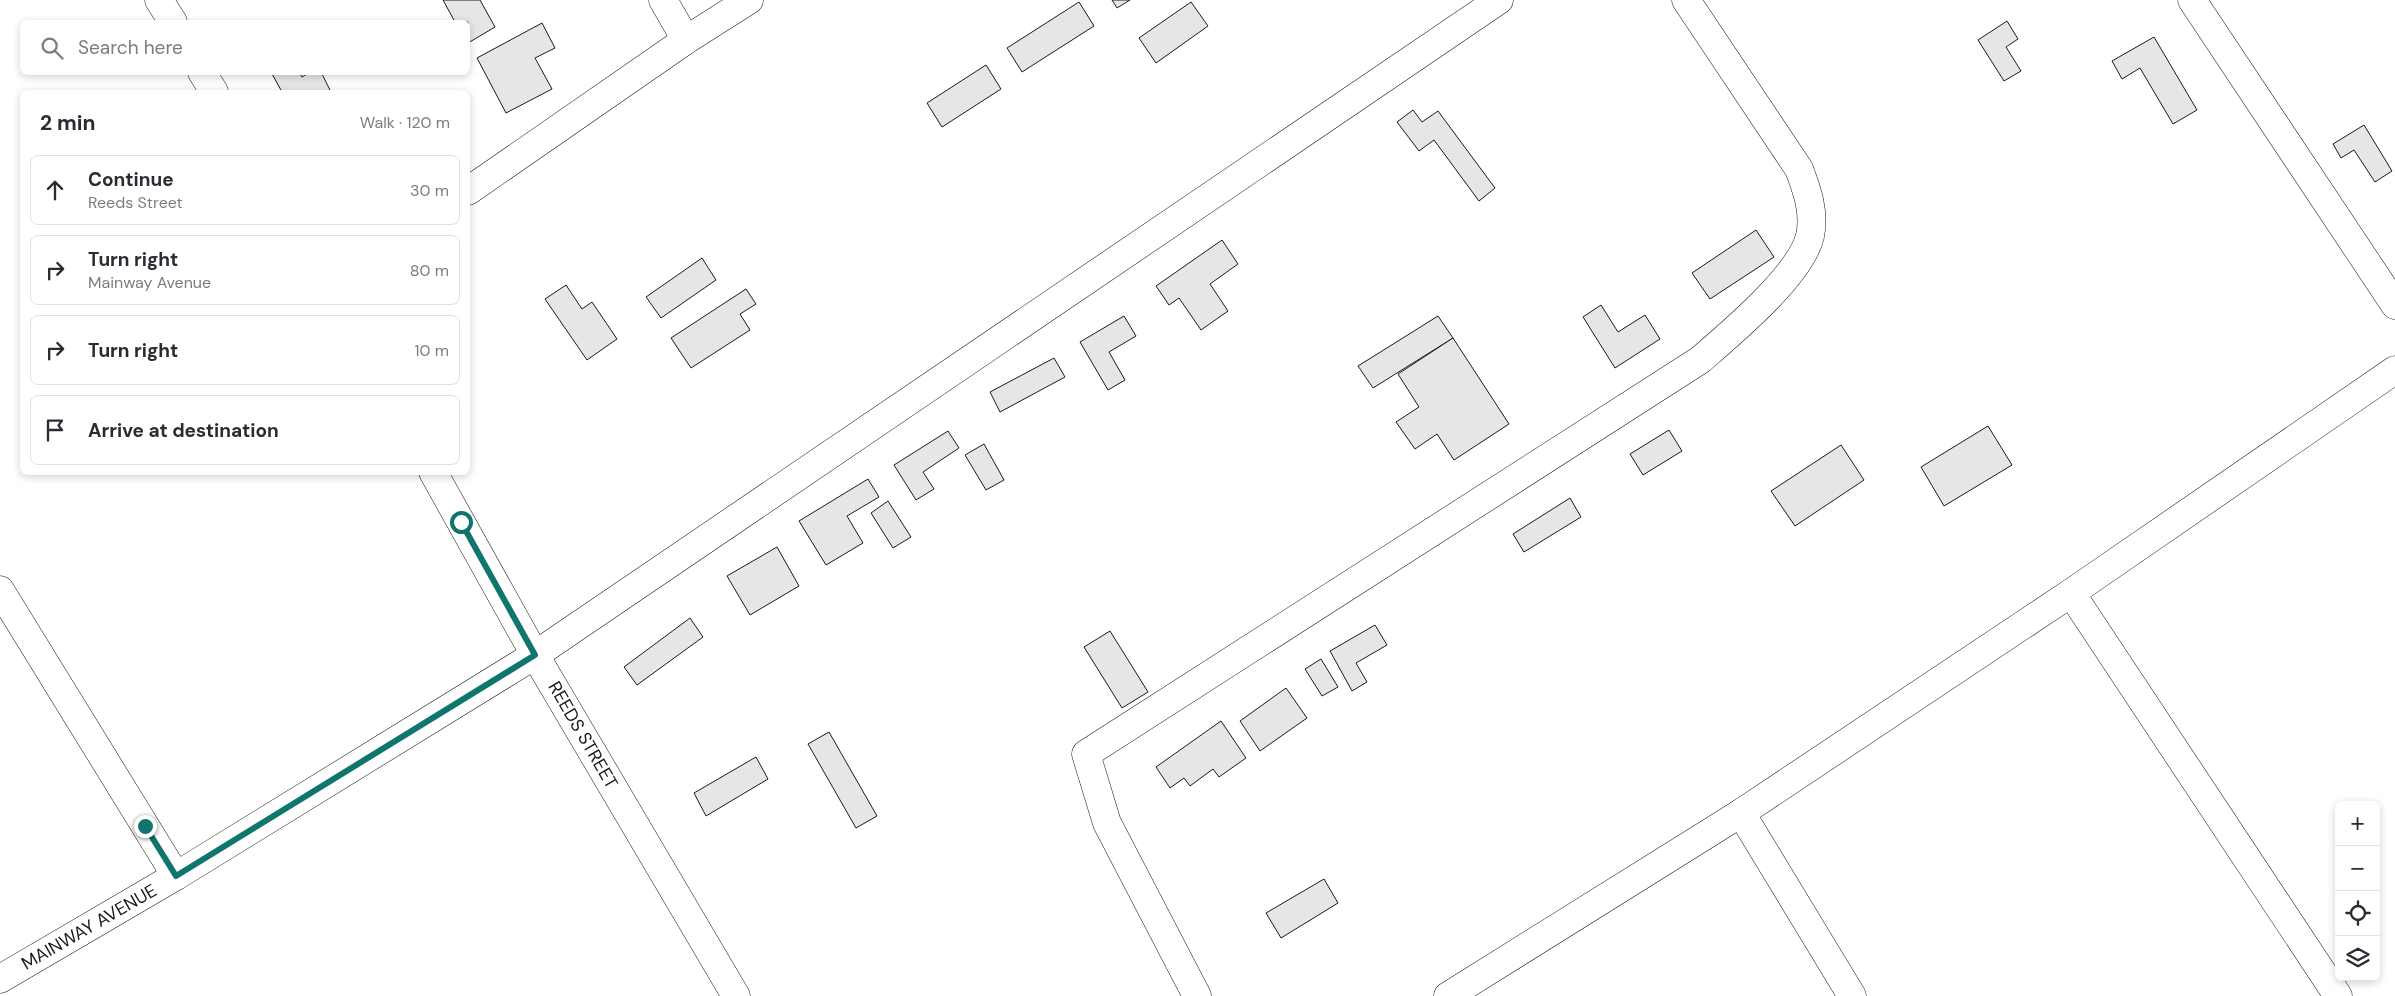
<!DOCTYPE html>
<meta charset="utf-8">
<style>
:root{--surface:#fff;--page:#f2f2f3;--text:#2b2b33;--muted:#7c7c81;--line:#e1e1e2}
body{margin:0;font-family:"DM Sans",sans-serif;background:var(--page);color:var(--text)}
.controls{position:absolute;right:15px;bottom:15px;display:grid;overflow:hidden;border-radius:8px;box-shadow:0 2px 8px #0003}
.controls button{width:45px;height:45px;display:grid;place-items:center;padding:0;border:0;border-bottom:1px solid var(--line);background:var(--surface);color:var(--text);font:25px sans-serif}
.stop{position:absolute;width:15px;height:15px;margin:-11px;border:4px solid #0f766e;border-radius:50%;background:#fff}
.stop.end{background:#0f766e;border-color:#fff;box-shadow:0 1px 5px #0008}
.list{margin:0;padding:0;list-style:none}
h2{display:flex;justify-content:space-between;align-items:center;height:65px;margin:0;padding:0 20px;font-size:21px}
h2 small{font-size:16px;font-weight:400;color:var(--muted)}
.list li{display:grid;grid-template-columns:32px 1fr auto;gap:15px;align-items:center;box-sizing:border-box;height:70px;margin:0 10px 10px;padding:0 10px;border:1px solid var(--line);border-radius:8px}
.list b{display:block;font-size:19px;white-space:nowrap}
.list p{margin:0;font-size:16px;white-space:nowrap;color:var(--muted)}
.list em{font-size:16px;font-style:normal;color:var(--muted)}
.icon{flex:none;width:28px;height:28px;fill:none;stroke:currentColor;stroke-width:2;stroke-linecap:round;stroke-linejoin:round}
.map{position:relative;flex:none;width:2395px;height:996px;overflow:hidden}
.search{position:absolute;background:var(--surface);box-shadow:0 2px 8px #0003;left:20px;top:20px;width:450px;height:55px;display:flex;align-items:center;gap:12px;box-sizing:border-box;padding:0 18px;border-radius:8px;color:var(--muted);font-size:19px}
.panel{position:absolute;background:var(--surface);box-shadow:0 2px 8px #0003;left:20px;top:90px;width:450px;height:385px;border-radius:8px}
.map>svg:first-child{display:block}
.building{fill:#e6e6e6;stroke:#1a1a1a}
.lines{fill:none;stroke-linecap:round;stroke-linejoin:round}
.street-casing{stroke:#1a1a1a;stroke-width:29}
.street{stroke:#fff;stroke-width:28}
.route{stroke:#0f766e;stroke-width:6}
.labels{text-anchor:middle;dominant-baseline:central;stroke-width:4;stroke-linejoin:round;paint-order:stroke}
.street-label{font-size:18px;fill:#1a1a1a;stroke:#fff}
</style>
<div class="map">
<svg width="2395" height="996" viewBox="0 0 2395 996">
<rect width="100%" height="100%" fill="#fff"/>
<g class="building">
<polygon points="443,0 480,0 495,27 468,43 468,22 455,22"/>
<polygon points="1112,0 1130,0 1117,8"/>
<polygon points="1079,2 1094,26 1022,72 1007,48"/>
<polygon points="1191,2 1208,26 1156,63 1139,38"/>
<polygon points="2007,21 2018,39 2006,47 2021,71 2004,81 1978,40"/>
<polygon points="542,23 555,48 535,58 552,89 506,113 477,58"/>
<polygon points="2154,37 2197,110 2173,124 2140,68 2122,79 2112,61"/>
<polygon points="986,65 1001,89 942,127 927,103"/>
<polygon points="271,72 299,72 302,77 310,72 321,72 330,90 325,92 282,92"/>
<polygon points="1413,110 1422,122 1438,111 1495,188 1479,201 1434,140 1419,151 1397,122"/>
<polygon points="2364,125 2392,171 2375,182 2354,150 2341,158 2333,144"/>
<polygon points="1756,230 1774,257 1710,299 1692,273"/>
<polygon points="1222,240 1238,264 1210,284 1228,311 1201,330 1179,298 1169,305 1156,286"/>
<polygon points="702,258 716,280 661,318 646,297"/>
<polygon points="566,285 582,309 592,302 617,339 587,360 545,299"/>
<polygon points="746,289 756,304 740,314 750,330 691,368 671,338"/>
<polygon points="1601,305 1618,332 1645,315 1660,339 1615,368 1583,317"/>
<polygon points="1124,316 1136,336 1109,352 1125,380 1108,390 1080,342"/>
<polygon points="1438,316 1453,338 1373,388 1358,366"/>
<polygon points="1453,338 1509,424 1454,460 1437,434 1415,449 1396,422 1419,407 1398,374"/>
<polygon points="1054,358 1065,377 1000,412 990,392"/>
<polygon points="1988,426 2012,465 1944,506 1921,467"/>
<polygon points="1669,430 1682,451 1643,475 1630,454"/>
<polygon points="948,431 959,448 923,472 934,489 916,500 894,465"/>
<polygon points="984,444 1004,480 986,490 965,455"/>
<polygon points="1841,445 1864,480 1795,526 1771,491"/>
<polygon points="868,479 879,497 847,516 863,543 826,565 799,521"/>
<polygon points="1570,498 1581,517 1524,552 1513,534"/>
<polygon points="888,501 911,537 893,548 871,513"/>
<polygon points="777,547 799,586 750,615 727,576"/>
<polygon points="690,618 703,637 637,685 624,667"/>
<polygon points="1375,625 1387,645 1356,663 1367,682 1352,691 1330,651"/>
<polygon points="1110,631 1148,692 1122,708 1084,647"/>
<polygon points="1321,659 1338,687 1322,696 1305,669"/>
<polygon points="1286,688 1307,718 1260,751 1240,721"/>
<polygon points="1221,721 1246,758 1219,777 1213,769 1190,786 1184,778 1170,788 1156,767"/>
<polygon points="829,732 877,816 856,828 808,744"/>
<polygon points="756,757 768,779 706,816 694,793"/>
<polygon points="1324,879 1338,903 1281,938 1266,913"/>
</g>
<g class="lines">
<defs>
<g id="street">
<polyline points="159,0 173,22"/>
<polyline points="663,0 686,40"/>
<polyline points="2192,0 2395,305"/>
<polyline points="202,72 214,92"/>
<polyline points="468,191 686,40 749,0"/>
<polyline points="433,472 535,655 736,996"/>
<polyline points="0,590 176,876"/>
<polyline points="2071,593 2338,996"/>
<polyline points="1741,813 1852,996"/>
<polyline points="0,979 176,876 535,655 1499,0"/>
<path d="M 1197,996 L 1107,823 L 1086,754 L 1700,360 C 1730,334 1801,275 1810,236 C 1815,212 1807,190 1799,169 L 1686,0"/>
<polyline points="1448,996 1741,813 2071,593 2395,370"/>
</g>
</defs>
<use href="#street" class="street-casing"/>
<use href="#street" class="street"/>
</g>
<g class="lines">
<polyline class="route" points="145,826 176,876 535,655 461,522"/>
</g>
<g class="labels">
<g class="street-label">
<text transform="translate(583 735) rotate(60)">REEDS STREET</text>
<text transform="translate(89 927) rotate(-30)">MAINWAY AVENUE</text>
</g>
</g>
</svg>
<div class="controls">
<button>+</button>
<button>−</button>
<button><svg class="icon" aria-label="locate" viewBox="0 0 24 24"><circle cx="12" cy="12" r="6"/><path d="M12 2v4M12 18v4M2 12h4M18 12h4"/></svg></button>
<button><svg class="icon" aria-label="layers" viewBox="0 0 24 24"><path d="M12 4l9 5-9 5-9-5zM3 14l9 5 9-5"/></svg></button>
</div>
<div class="stop" style="left:461px;top:522px"></div>
<div class="stop end" style="left:145px;top:826px"></div>
<div class="search"><svg class="icon" aria-label="search" viewBox="0 0 24 24"><circle cx="10" cy="10" r="6"/><path d="M15 15l6 6"/></svg>Search here</div>
<section class="panel">
<h2>2 min<small>Walk · 120 m</small></h2>
<ul class="list">
<li><svg class="icon" aria-label="ahead" viewBox="0 0 24 24"><path d="M12 20V5M6 11l6-6 6 6"/></svg><div><b>Continue</b><p>Reeds Street</p></div><em>30 m</em></li>
<li><svg class="icon" aria-label="right" viewBox="0 0 24 24"><path d="M7 20v-9h11M14 6l5 5-5 5"/></svg><div><b>Turn right</b><p>Mainway Avenue</p></div><em>80 m</em></li>
<li><svg class="icon" aria-label="right" viewBox="0 0 24 24"><path d="M7 20v-9h11M14 6l5 5-5 5"/></svg><div><b>Turn right</b></div><em>10 m</em></li>
<li><svg class="icon" aria-label="arrive" viewBox="0 0 24 24"><path d="M6 21V4h12l-3 4 3 4H6"/></svg><div><b>Arrive at destination</b></div></li>
</ul>
</section>
</div>
